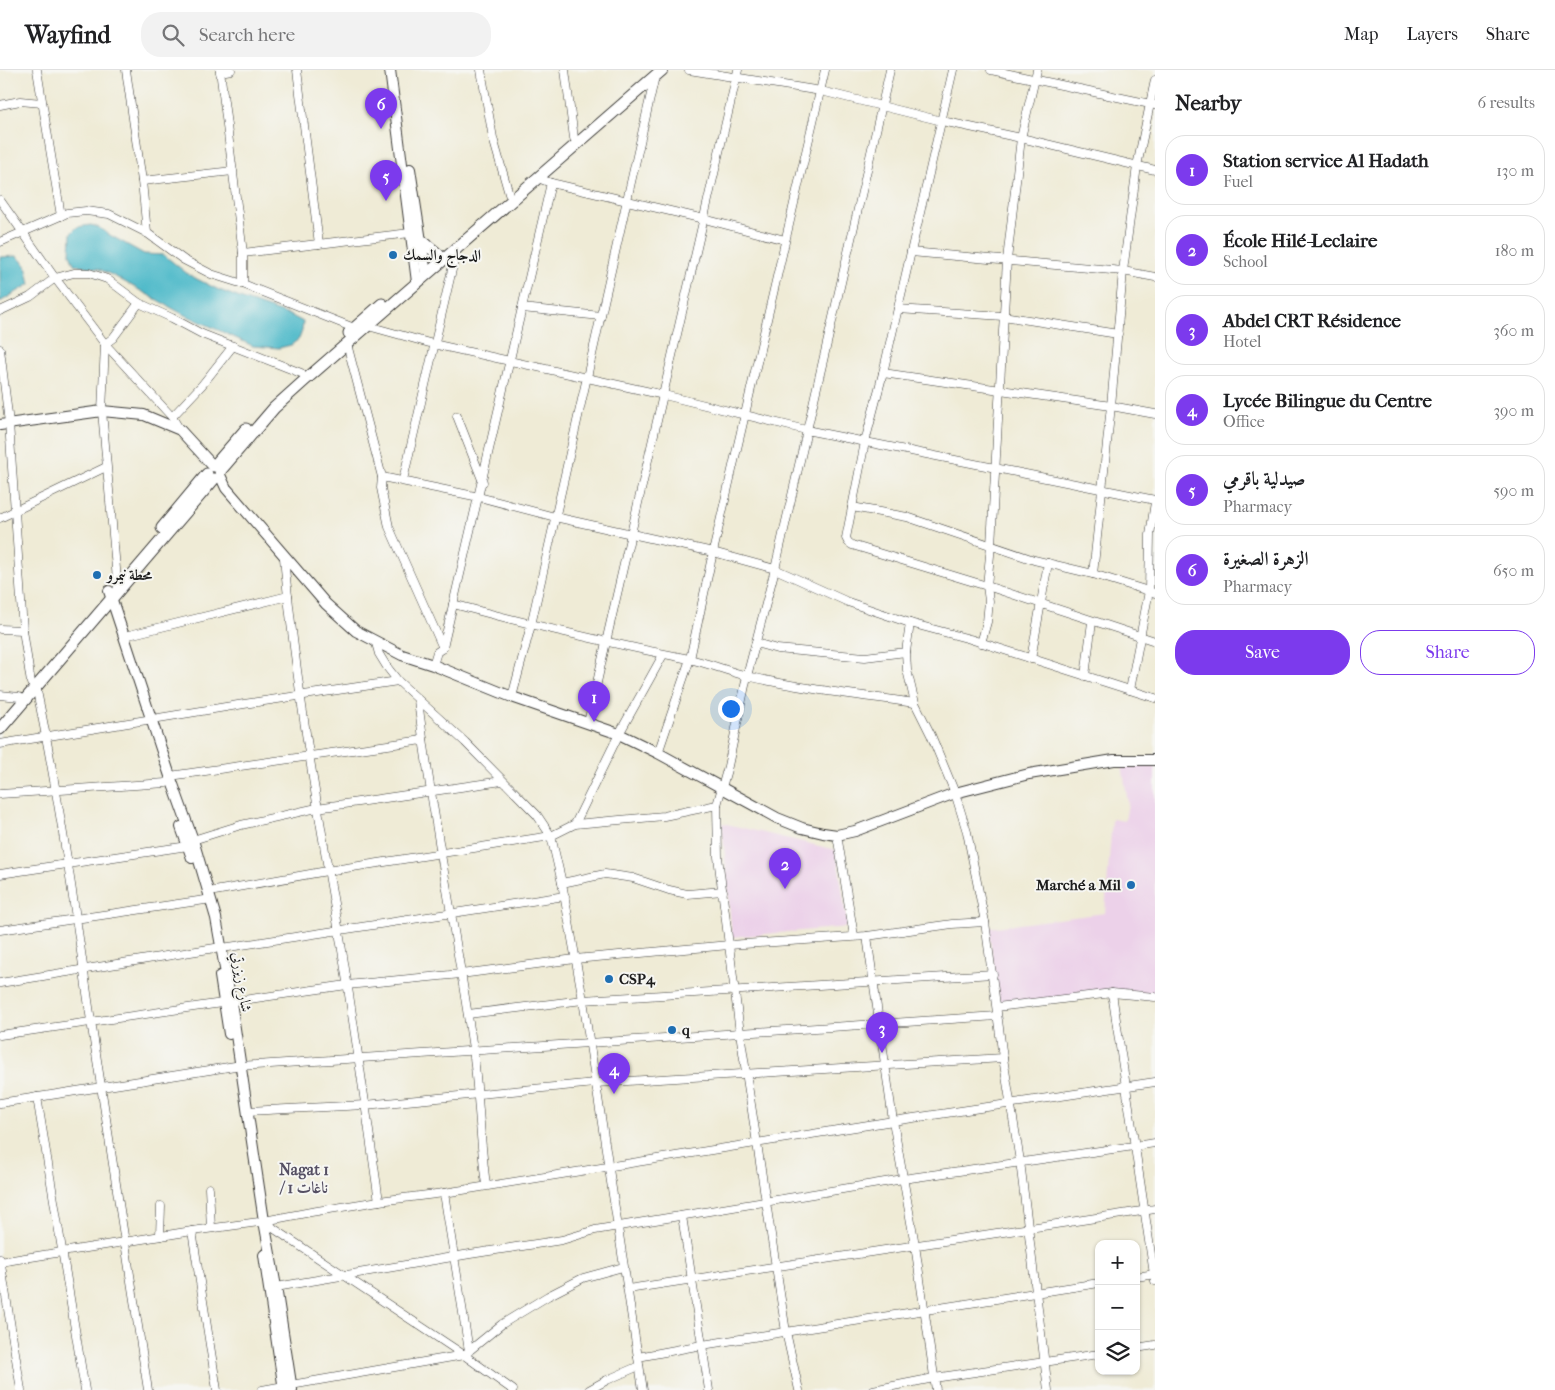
<!DOCTYPE html>
<meta charset="utf-8">
<style>
:root{--surface:#fff;--page:#f2f2f2;--text:#202124;--muted:#757577;--line:#e0e0e0;--accent:#7c3aed}
body{margin:0;font-family:"IM FELL French Canon",Amiri,serif;background:var(--page);color:var(--text)}
.controls{position:absolute;right:15px;bottom:15px;display:grid;overflow:hidden;border-radius:10px;box-shadow:0 1px 4px #0004}
.controls button{width:45px;height:45px;display:grid;place-items:center;padding:0;border:0;border-bottom:1px solid var(--line);background:var(--surface);color:var(--text);font:25px sans-serif}
.you{position:absolute;left:730px;top:638px;width:18px;height:18px;margin:-12px;border:4px solid #fff;border-radius:50%;background:#1a73e8;box-shadow:0 0 0 8px #1a73e833}
.badge{display:grid;place-items:center;width:32px;height:32px;border-radius:50%;background:var(--accent);color:#fff;font-size:16px;font-weight:700}
.pin{position:absolute;translate:-50% -41px;filter:drop-shadow(0 1px 2px #0008)}
.pin::after{content:'';position:absolute;top:26px;width:18px;height:15px;background:inherit;clip-path:polygon(0 0,100% 0,50% 100%)}
.list{margin:0;padding:0;list-style:none}
h2{display:flex;justify-content:space-between;align-items:center;height:65px;margin:0;padding:0 20px;font-size:21px}
h2 small{font-size:16px;font-weight:400;color:var(--muted)}
.list li{display:grid;grid-template-columns:32px 1fr auto;gap:15px;align-items:center;box-sizing:border-box;height:70px;margin:0 10px 10px;padding:0 10px;border:1px solid var(--line);border-radius:20px}
.list b{display:block;font-size:19px;white-space:nowrap}
.list p{margin:0;font-size:16px;white-space:nowrap;color:var(--muted)}
.list em{font-size:16px;font-style:normal;color:var(--muted)}
.actions{display:flex;gap:10px;padding:15px 20px}
.actions a{flex:1;padding:11px 0;border:1px solid var(--accent);border-radius:20px;text-align:center;font-size:18px;color:var(--accent)}
.actions .main{background:var(--accent);color:#fff}
.icon{flex:none;width:28px;height:28px;fill:none;stroke:currentColor;stroke-width:2;stroke-linecap:round;stroke-linejoin:round}
.map{position:relative;flex:none;width:1155px;height:1320px;overflow:hidden}
header{display:flex;align-items:center;gap:30px;box-sizing:border-box;height:70px;padding:0 25px;background:var(--surface);border-bottom:1px solid var(--line)}
header strong{font-size:24px}
nav{display:flex;gap:28px;margin-inline-start:auto;font-size:18px}
.search{width:350px;height:45px;background:var(--page);display:flex;align-items:center;gap:12px;box-sizing:border-box;padding:0 18px;border-radius:20px;color:var(--muted);font-size:19px}
main{display:flex}
aside{flex:1;background:var(--surface)}
.map>svg:first-child{display:block}
.built{fill:#ecd1e9}
.water{fill:#4db9c9;stroke:#346a72}
.lines{fill:none;stroke-linecap:round;stroke-linejoin:round}
.minor-casing{stroke:#3c3b38;stroke-width:9}
.tertiary-casing{stroke:#3c3b38;stroke-width:12}
.secondary-casing{stroke:#3c3b38;stroke-width:13}
.minor{stroke:#fff;stroke-width:8}
.tertiary{stroke:#fff;stroke-width:10}
.secondary{stroke:#fff;stroke-width:11}
.poi-dot{fill:#1f6fb2;stroke:#f6f6f2;stroke-width:2}
.labels{text-anchor:middle;dominant-baseline:central;stroke-width:4;stroke-linejoin:round;paint-order:stroke}
.poi-label{font-size:15px;font-weight:bold;fill:#1c1c1c;stroke:#f6f6f2;text-anchor:start}
.street-label{font-size:15px;fill:#1c1c1c;stroke:#f6f6f2}
.neighbourhood-label{font-size:16px;font-weight:bold;fill:#554f63;stroke:#f6f6f2}
</style>
<header>
<strong>Wayfind</strong>
<div class="search"><svg class="icon" aria-label="search" viewBox="0 0 24 24"><circle cx="10" cy="10" r="6"/><path d="M15 15l6 6"/></svg>Search here</div>
<nav><a>Map</a><a>Layers</a><a>Share</a></nav>
</header>
<main>
<div class="map">
<svg width="1155" height="1320" viewBox="0 0 1155 1320">
<rect width="100%" height="100%" fill="#f6f6f2"/>
<filter id="ink" filterUnits="userSpaceOnUse"><feTurbulence type="fractalNoise" baseFrequency=".02" numOctaves="2"/><feDisplacementMap in="SourceGraphic" scale="10" xChannelSelector="R" yChannelSelector="G"/><feConvolveMatrix kernelMatrix="1 2 1 2 8 2 1 2 1" color-interpolation-filters="sRGB"/></filter>
<filter id="wash" filterUnits="userSpaceOnUse"><feTurbulence type="fractalNoise" baseFrequency=".0096" numOctaves="4" result="noise"/><feDisplacementMap in="SourceGraphic" scale="20" xChannelSelector="R" yChannelSelector="G"/><feGaussianBlur stdDeviation="1.12" result="paint"/><feColorMatrix in="noise" values="0 0 0 0 0 0 0 0 0 0 0 0 0 0 0 0 0 1.4 0 .05"/><feComposite in="paint" operator="in"/></filter>
<g filter="url(#wash)">
<rect width="100%" height="100%" fill="#efebd6"/>
<g class="built">
<polygon points="1122,695 1155,697 1155,926 1118,922 1000,935 988,858 1105,843 1112,749 1125,751 1128,733"/>
<polygon points="722,753 836,780 848,857 732,867"/>
</g>
<g class="water">
<polygon points="91,155 98,157 108,164 144,184 164,185 189,205 217,219 245,230 292,246 303,252 302,261 299,269 291,275 279,278 253,276 179,242 114,206 99,199 74,194 70,184 71,163 77,157"/>
<polygon points="17,186 26,195 30,214 0,232 0,187"/>
</g>
</g>
<g filter="url(#ink)">
<g class="lines">
<defs>
<g id="minor">
<polyline points="37,0 61,146"/>
<polyline points="126,0 142,111 147,163"/>
<polyline points="220,0 243,183 243,214"/>
<polyline points="297,0 319,174"/>
<polyline points="481,0 493,68 509,124"/>
<polyline points="565,0 574,68"/>
<polyline points="689,0 821,21 942,51 1021,68 1155,100"/>
<polyline points="953,0 883,303 865,372 846,468 848,472 852,475 987,516 1155,571"/>
<polyline points="991,0 1155,35"/>
<polyline points="220,2 231,0"/>
<polyline points="0,35 20,31 42,33"/>
<polyline points="538,108 551,113 704,149 785,170"/>
<polyline points="142,111 233,101"/>
<polyline points="0,130 55,208 105,274 172,347 180,360"/>
<polyline points="0,172 67,143 86,141 109,144 147,163 184,190 211,204 243,214 354,258"/>
<polyline points="911,182 1123,201 1155,207"/>
<polyline points="243,183 410,163"/>
<polyline points="522,238 601,246"/>
<polyline points="898,239 1003,246 1118,264"/>
<polyline points="0,241 30,227 55,208 74,203 89,203 107,209 139,233 172,248 202,264 301,303"/>
<polyline points="368,256 433,274 664,325 806,360 1155,430"/>
<polyline points="347,274 382,407 381,418 389,457 443,578"/>
<polyline points="0,279 9,353 23,560 31,613"/>
<polyline points="883,303 1111,336 1155,344"/>
<polyline points="457,346 483,412"/>
<polyline points="172,347 202,315 233,276"/>
<polyline points="382,407 479,427 555,447 713,482 775,499 848,532 910,553 970,569 1155,628"/>
<polyline points="403,410 457,178"/>
<polyline points="852,437 907,447 1034,490 1093,504 1155,523"/>
<polyline points="0,448 106,397"/>
<path d="M 284,488 C 296,613 317,737 339,862 C 354,951 366,1041 379,1131"/>
<polyline points="1093,504 1111,336 1123,201 1137,96 1155,10"/>
<polyline points="118,521 102,341 105,274 113,268 139,233"/>
<path d="M 453,534 C 531,555 609,573 689,589 C 708,593 727,601 747,606 C 802,619 859,625 915,633"/>
<polyline points="910,553 906,582 907,600 915,633 931,665 955,723 967,762 985,852 1003,988 1020,1091 1048,1320"/>
<polyline points="0,559 23,560"/>
<polyline points="125,566 288,526"/>
<polyline points="376,573 379,584 387,597 398,611 465,672 537,745 551,766 562,813 583,930 643,1320"/>
<polyline points="756,573 777,579 865,587 906,582"/>
<polyline points="981,573 987,552 989,531 987,516 991,475 1007,190 1021,68 1037,0"/>
<polyline points="1031,589 1048,493"/>
<polyline points="433,595 437,582 443,578 445,569 551,113"/>
<polyline points="1085,606 1092,552"/>
<path d="M 36,616 C 59,727 75,839 91,951 C 109,1074 129,1197 148,1320"/>
<polyline points="1130,620 1149,521 1150,465 1155,432"/>
<polyline points="0,625 19,627"/>
<polyline points="512,627 531,555 655,6"/>
<path d="M 418,630 C 432,747 456,862 473,979 C 479,1024 480,1070 486,1115"/>
<polyline points="588,653 606,572 738,0"/>
<polyline points="0,674 244,634 398,611"/>
<polyline points="658,683 690,589 713,482 825,0"/>
<polyline points="170,706 423,670"/>
<polyline points="0,724 166,713"/>
<polyline points="575,754 619,664 663,585"/>
<polyline points="837,765 854,866"/>
<polyline points="193,770 241,755 317,738 502,711"/>
<polyline points="0,804 188,776"/>
<polyline points="562,813 605,804 633,808 669,820 687,824 723,821"/>
<polyline points="209,822 327,801 551,766 575,754 664,746 717,735"/>
<polyline points="0,860 205,830"/>
<polyline points="867,866 893,1051 915,1175 936,1320"/>
<polyline points="222,878 565,826"/>
<polyline points="0,913 215,878"/>
<polyline points="1112,923 1155,1211"/>
<polyline points="997,937 1112,923 1155,927"/>
<polyline points="468,944 583,930 993,904"/>
<polyline points="0,965 347,915 461,904 575,889 729,875 867,866 952,854 985,852"/>
<polyline points="240,996 997,946"/>
<polyline points="37,1027 85,1320"/>
<polyline points="0,1033 235,996"/>
<polyline points="247,1041 365,1035 595,1013 1003,988"/>
<polyline points="209,1118 211,1158"/>
<polyline points="444,1123 469,1281"/>
<polyline points="682,1146 709,1320"/>
<polyline points="267,1150 273,1158 464,1285 513,1320"/>
<polyline points="192,1161 217,1320"/>
<polyline points="160,1166 161,1136"/>
<polyline points="0,1189 21,1320"/>
<polyline points="0,1192 192,1161 259,1152 311,1142 379,1131 444,1123 893,1051 1155,1012"/>
<polyline points="1136,1207 1155,1204"/>
<polyline points="276,1217 470,1184 562,1170 595,1160 903,1109 1155,1073"/>
<polyline points="628,1219 1155,1139"/>
<polyline points="1136,1278 1155,1275"/>
<polyline points="638,1287 702,1275 1099,1213"/>
<polyline points="291,1315 464,1285 502,1254 548,1226 583,1208 623,1197"/>
<polyline points="262,1320 284,1316"/>
<polyline points="589,1320 607,1310 639,1296"/>
<polyline points="799,1320 786,1262 740,963 718,787 717,735 728,696 747,606 775,499 890,0"/>
<polyline points="873,1320 934,1308 1099,1284"/>
</g>
<g id="tertiary">
<polyline points="390,0 417,212"/>
<polyline points="410,99 426,204"/>
<polyline points="0,355 102,341 144,345 180,360 213,396"/>
<polyline points="220,405 226,418 326,534 356,561 402,585 433,595 512,627 619,664 658,683 777,748 802,758 823,763 837,765 855,761 955,723 1029,704 1114,690 1155,690"/>
<polyline points="109,521 170,706 193,770 216,848 231,932 264,1151 276,1217 292,1320"/>
<polyline points="181,757 192,788"/>
<polyline points="220,906 229,964"/>
<polyline points="264,1185 284,1320"/>
</g>
<g id="secondary">
<polyline points="421,170 439,185"/>
<polyline points="349,263 382,234"/>
<polyline points="214,396 246,359"/>
<polyline points="220,401 274,338 304,311 662,0"/>
<polyline points="162,458 207,404"/>
<polyline points="0,659 214,409"/>
</g>
</defs>
<use href="#minor" class="minor-casing"/>
<use href="#tertiary" class="tertiary-casing"/>
<use href="#secondary" class="secondary-casing"/>
<use href="#minor" class="minor"/>
<use href="#tertiary" class="tertiary"/>
<use href="#secondary" class="secondary"/>
</g>
</g>
<g class="poi-dot">
<circle cx="393" cy="185" r="5"/>
<circle cx="97" cy="505" r="5"/>
<circle cx="1131" cy="815" r="5"/>
<circle cx="609" cy="909" r="5"/>
<circle cx="672" cy="960" r="5"/>
</g>
<g class="labels">
<g class="poi-label">
<text x="403" y="185">الدجاج والسمك</text>
<text x="107" y="505">محطة نيمرو</text>
<text x="1121" y="815" text-anchor="end">Marché a Mil</text>
<text x="619" y="909">CSP4</text>
<text x="682" y="960">q</text>
</g>
<g class="street-label">
<text transform="translate(242 912) rotate(81)">شارع زيزرتي</text>
</g>
<g class="neighbourhood-label">
<text x="304" y="1099">Nagat 1<tspan x="304" dy="18">/ ناغات 1</tspan></text>
</g>
</g>
</svg>
<div class="controls">
<button>+</button>
<button>−</button>
<button><svg class="icon" aria-label="layers" viewBox="0 0 24 24"><path d="M12 4l9 5-9 5-9-5zM3 14l9 5 9-5"/></svg></button>
</div>
<div class="you"></div>
<div class="pin badge" style="left:594px;top:652px">1</div>
<div class="pin badge" style="left:785px;top:819px">2</div>
<div class="pin badge" style="left:882px;top:983px">3</div>
<div class="pin badge" style="left:614px;top:1024px">4</div>
<div class="pin badge" style="left:386px;top:131px">5</div>
<div class="pin badge" style="left:381px;top:59px">6</div>
</div>
<aside>
<h2>Nearby<small>6 results</small></h2>
<ul class="list">
<li><span class="badge">1</span><div><b>Station service Al Hadath</b><p>Fuel</p></div><em>130 m</em></li>
<li><span class="badge">2</span><div><b>École Hilé-Leclaire</b><p>School</p></div><em>180 m</em></li>
<li><span class="badge">3</span><div><b>Abdel CRT Résidence</b><p>Hotel</p></div><em>360 m</em></li>
<li><span class="badge">4</span><div><b>Lycée Bilingue du Centre</b><p>Office</p></div><em>390 m</em></li>
<li><span class="badge">5</span><div><b>صيدلية باقرمي</b><p>Pharmacy</p></div><em>590 m</em></li>
<li><span class="badge">6</span><div><b>الزهرة الصغيرة</b><p>Pharmacy</p></div><em>650 m</em></li>
</ul>
<div class="actions"><a class="main">Save</a><a>Share</a></div>
</aside>
</main>
